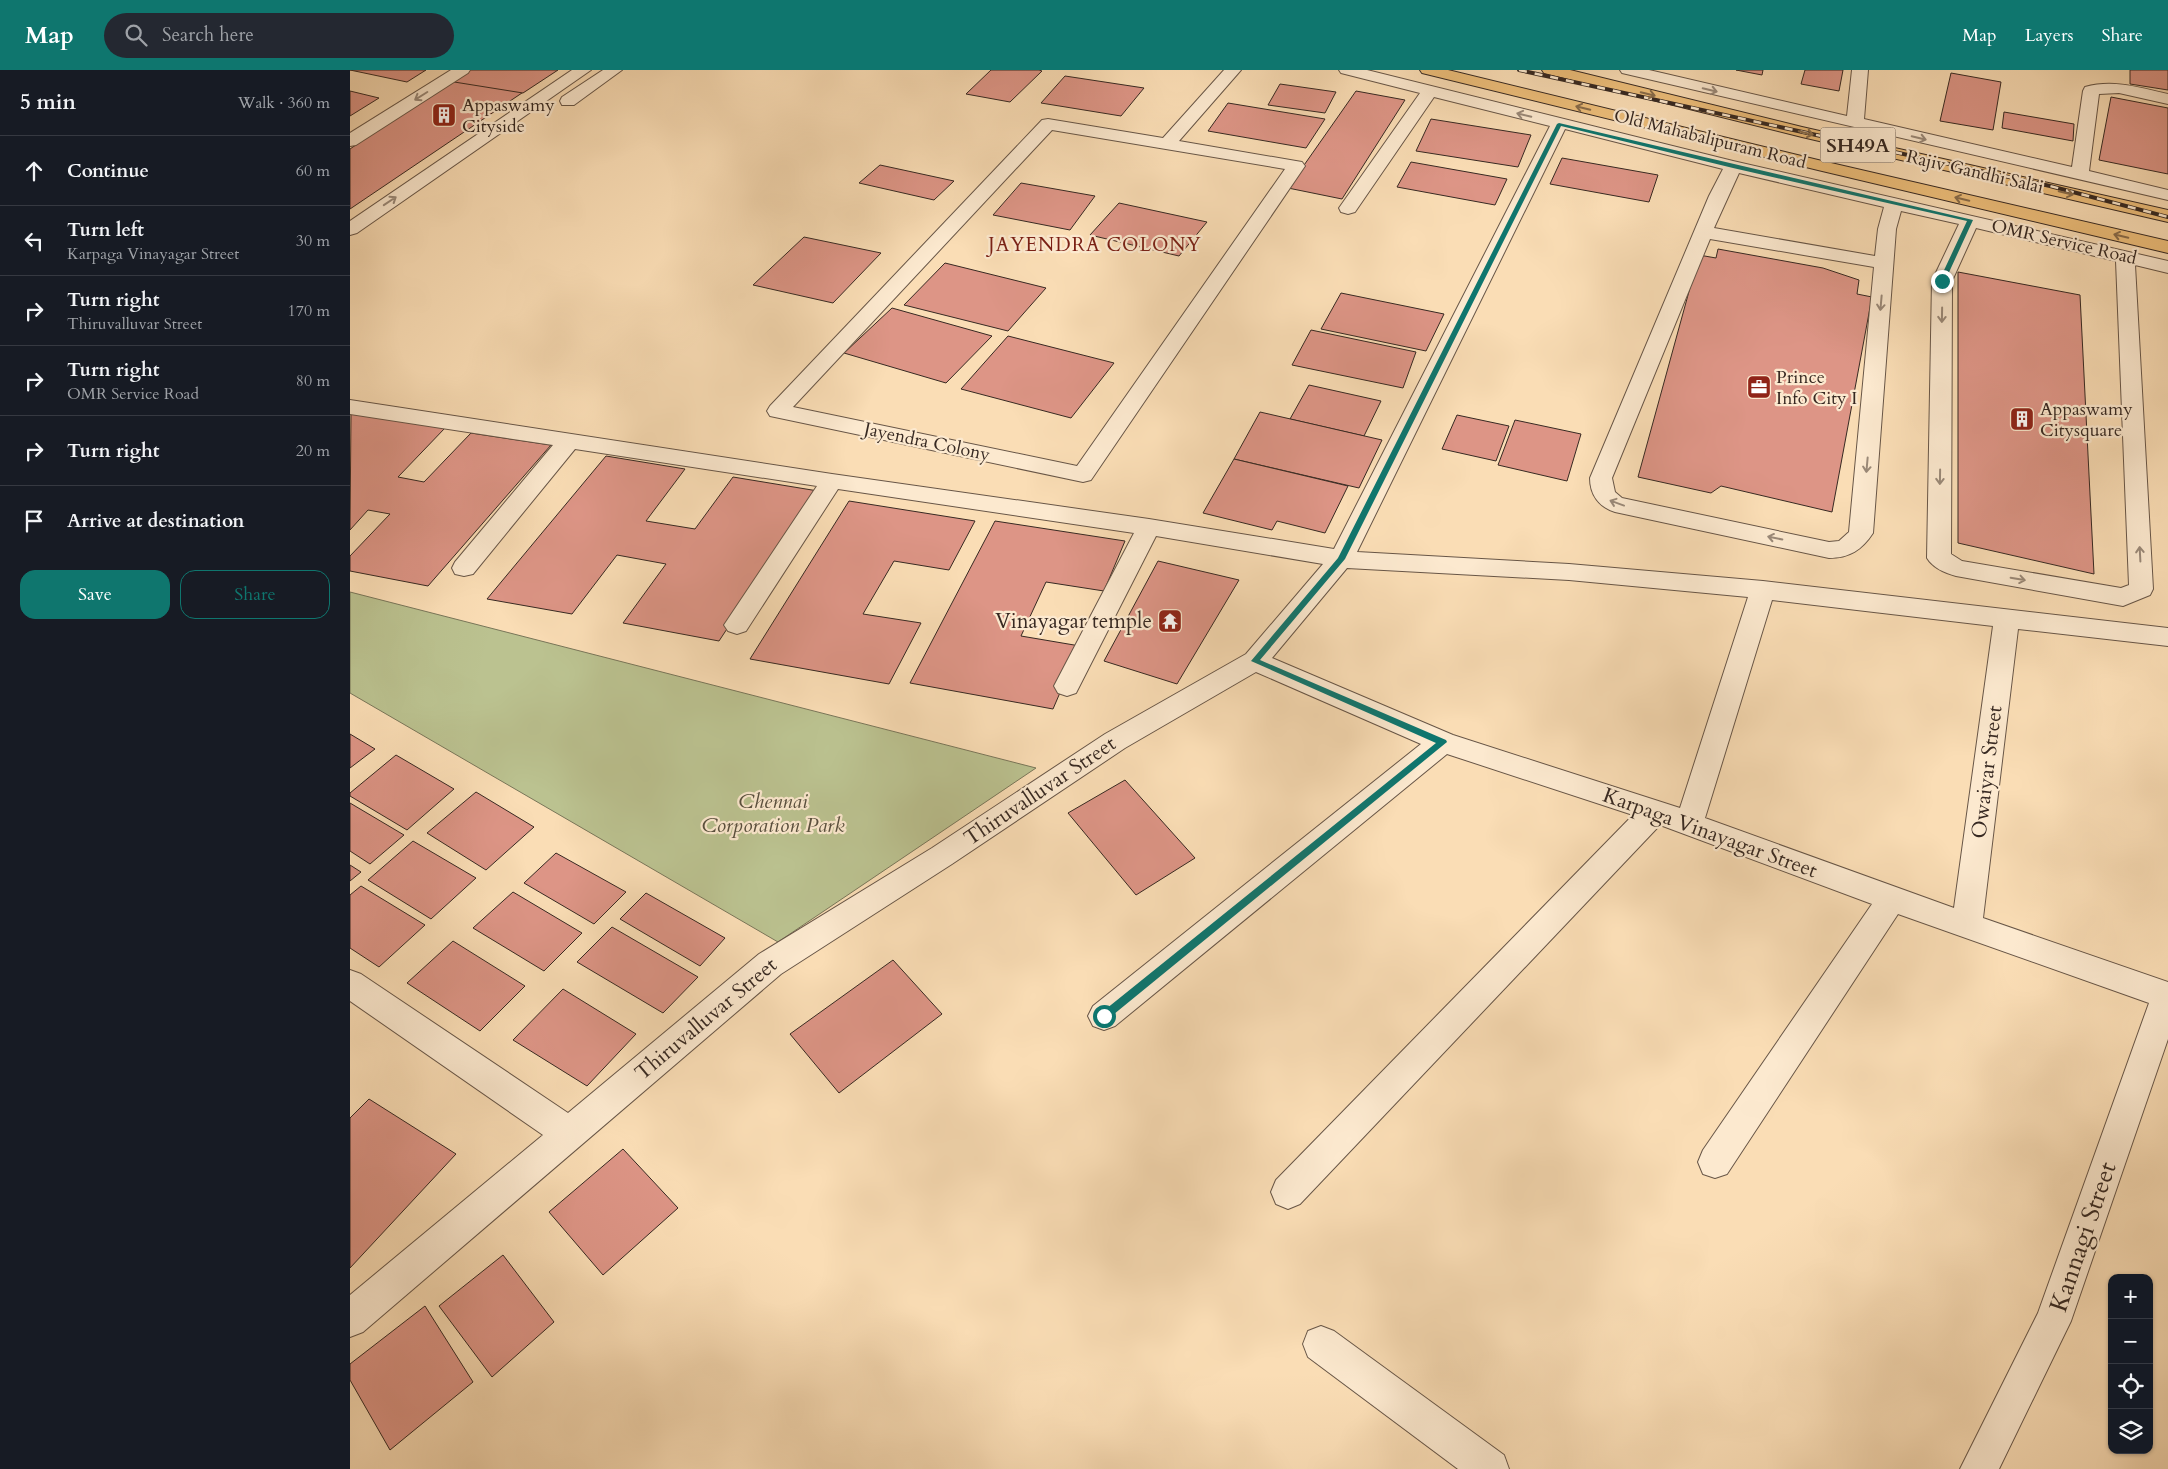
<!DOCTYPE html>
<meta charset="utf-8">
<style>
:root{--surface:#171b24;--page:#242831;--text:#f1f3f6;--muted:#9ea1a6;--line:#363941;--accent:#0f766e}
body{margin:0;font-family:Cardo,serif;background:var(--page);color:var(--text)}
.controls{position:absolute;right:15px;bottom:15px;display:grid;overflow:hidden;border-radius:10px;box-shadow:0 1px 4px #0004}
.controls button{width:45px;height:45px;display:grid;place-items:center;padding:0;border:0;border-bottom:1px solid var(--line);background:var(--surface);color:var(--text);font:25px sans-serif}
.stop{position:absolute;width:15px;height:15px;margin:-11px;border:4px solid #0f766e;border-radius:50%;background:#fff}
.stop.end{background:#0f766e;border-color:#fff;box-shadow:0 1px 5px #0008}
.list{margin:0;padding:0;list-style:none}
h2{display:flex;justify-content:space-between;align-items:center;height:65px;margin:0;padding:0 20px;font-size:21px}
h2 small{font-size:16px;font-weight:400;color:var(--muted)}
.list li{display:grid;grid-template-columns:32px 1fr auto;gap:15px;align-items:center;box-sizing:border-box;height:70px;padding:0 20px;border-top:1px solid var(--line)}
.list b{display:block;font-size:19px;white-space:nowrap}
.list p{margin:0;font-size:16px;white-space:nowrap;color:var(--muted)}
.list em{font-size:16px;font-style:normal;color:var(--muted)}
.actions{display:flex;gap:10px;padding:15px 20px}
.actions a{flex:1;padding:11px 0;border:1px solid var(--accent);border-radius:15px;text-align:center;font-size:18px;color:var(--accent)}
.actions .main{background:var(--accent);color:#fff}
.icon{flex:none;width:28px;height:28px;fill:none;stroke:currentColor;stroke-width:2;stroke-linecap:round;stroke-linejoin:round}
.map{position:relative;flex:none;width:1818px;height:1399px;overflow:hidden}
header{display:flex;align-items:center;gap:30px;box-sizing:border-box;height:70px;padding:0 25px;background:var(--accent);color:#fff}
header strong{font-size:24px}
nav{display:flex;gap:28px;margin-inline-start:auto;font-size:18px}
.search{width:350px;height:45px;background:var(--page);display:flex;align-items:center;gap:12px;box-sizing:border-box;padding:0 18px;border-radius:28px;color:var(--muted);font-size:19px}
main{display:flex}
aside{flex:1;background:var(--surface)}
.map>svg:first-child{display:block}
.green{fill:#bbc290;stroke:#797659}
.building{fill:#dd9586;stroke:#372922}
.lines{fill:none;stroke-linecap:round;stroke-linejoin:round}
.minor-casing{stroke:#685647;stroke-width:2}
.major-casing{stroke:#372922;stroke-width:2}
.minor{fill:#fce9cf;fill-rule:evenodd}
.major{fill:#edbe7a;fill-rule:evenodd}
.rail-casing{stroke:#372922;stroke-width:4}
.rail{stroke:#fce9cf;stroke-width:2.5;stroke-dasharray:8;stroke-linecap:butt}
.oneway{stroke:#9a8978}
.oneway2{stroke:#896c4a}
.route{fill:#0f766e}
.labels{text-anchor:middle;dominant-baseline:central;stroke-width:4.5;stroke-linejoin:round;paint-order:stroke}
.far-poi-label{font-size:18px;fill:#372922;stroke:#fce9cf;text-anchor:start}
.far-street-label{font-size:18px;fill:#372922;stroke:#fce9cf}
.far-neighbourhood-label{font-size:19px;letter-spacing:1px;fill:#7a1f14;stroke:#fce9cf}
.shield{fill:#fce9cf;stroke:#726356;stroke-width:1}
.shield-label{font-size:20px;font-weight:bold;fill:#372922}
.poi-label{font-size:21px;fill:#372922;stroke:#fce9cf;text-anchor:end}
.street-label{font-size:21px;fill:#372922;stroke:#fce9cf}
.park-label{font-size:21px;font-style:italic;fill:#584f3e;stroke:#fce9cf}
.near-street-label{font-size:25px;fill:#372922;stroke:#fce9cf}
</style>
<header>
<strong>Map</strong>
<div class="search"><svg class="icon" aria-label="search" viewBox="0 0 24 24"><circle cx="10" cy="10" r="6"/><path d="M15 15l6 6"/></svg>Search here</div>
<nav><a>Map</a><a>Layers</a><a>Share</a></nav>
</header>
<main>
<aside>
<h2>5 min<small>Walk · 360 m</small></h2>
<ul class="list">
<li><svg class="icon" aria-label="ahead" viewBox="0 0 24 24"><path d="M12 20V5M6 11l6-6 6 6"/></svg><div><b>Continue</b></div><em>60 m</em></li>
<li><svg class="icon" aria-label="left" viewBox="0 0 24 24"><path d="M17 20v-9H6M10 6l-5 5 5 5"/></svg><div><b>Turn left</b><p>Karpaga Vinayagar Street</p></div><em>30 m</em></li>
<li><svg class="icon" aria-label="right" viewBox="0 0 24 24"><path d="M7 20v-9h11M14 6l5 5-5 5"/></svg><div><b>Turn right</b><p>Thiruvalluvar Street</p></div><em>170 m</em></li>
<li><svg class="icon" aria-label="right" viewBox="0 0 24 24"><path d="M7 20v-9h11M14 6l5 5-5 5"/></svg><div><b>Turn right</b><p>OMR Service Road</p></div><em>80 m</em></li>
<li><svg class="icon" aria-label="right" viewBox="0 0 24 24"><path d="M7 20v-9h11M14 6l5 5-5 5"/></svg><div><b>Turn right</b></div><em>20 m</em></li>
<li><svg class="icon" aria-label="arrive" viewBox="0 0 24 24"><path d="M6 21V4h12l-3 4 3 4H6"/></svg><div><b>Arrive at destination</b></div></li>
</ul>
<div class="actions"><a class="main">Save</a><a>Share</a></div>
</aside>
<div class="map">
<svg width="1818" height="1399" viewBox="0 0 1818 1399">
<rect width="100%" height="100%" fill="#faddb5"/>
<filter id="stains"><feTurbulence type="fractalNoise" baseFrequency=".004" numOctaves="4"/><feColorMatrix values="0 0 0 0 .2 0 0 0 0 .09 0 0 0 0 .02 0 0 0 .5 -.17"/></filter>
<radialGradient id="worn" r=".72"><stop offset=".6" stop-color="#630" stop-opacity="0"/><stop offset="1" stop-color="#630" stop-opacity=".3"/></radialGradient>
<polygon class="green" points="0,522 686,698 428,872 0,623"/>
<g class="building">
<polygon points="0,0 76,0 57,12"/>
<polygon points="116,0 206,0 0,139 0,79"/>
<polygon points="116,0 208,0 173,23 98,11"/>
<polygon points="641,0 689,0 692,1 660,32 616,24"/>
<polygon points="1386,0 1413,0 1412,5"/>
<polygon points="1455,0 1493,0 1489,21 1451,14"/>
<polygon points="1780,0 1818,0 1818,20 1780,14"/>
<polygon points="1601,3 1651,12 1643,60 1590,51"/>
<polygon points="715,6 794,18 771,46 691,33"/>
<polygon points="930,14 986,22 975,43 918,35"/>
<polygon points="0,21 29,28 0,46"/>
<polygon points="1006,21 1055,30 992,129 938,118"/>
<polygon points="1761,27 1818,38 1818,104 1749,90"/>
<polygon points="878,33 975,49 956,78 858,61"/>
<polygon points="1654,42 1724,54 1723,71 1652,58"/>
<polygon points="1081,49 1181,65 1168,97 1066,81"/>
<polygon points="1212,88 1308,105 1299,132 1200,114"/>
<polygon points="1061,92 1157,109 1145,135 1047,117"/>
<polygon points="530,95 604,111 584,130 509,113"/>
<polygon points="671,113 745,126 720,160 643,145"/>
<polygon points="769,133 857,152 829,186 740,165"/>
<polygon points="454,167 531,183 483,233 403,215"/>
<polygon points="1368,179 1473,198 1509,210 1507,224 1522,227 1482,442 1371,416 1361,423 1288,407 1349,185 1366,188"/>
<polygon points="595,193 696,218 658,261 554,235"/>
<polygon points="1608,202 1730,225 1744,504 1608,473"/>
<polygon points="991,223 1094,244 1076,281 971,259"/>
<polygon points="542,238 642,266 596,313 494,283"/>
<polygon points="961,260 1066,282 1053,318 942,295"/>
<polygon points="658,266 764,293 721,348 611,319"/>
<polygon points="959,315 1031,331 1014,366 940,349"/>
<polygon points="910,342 1032,370 1009,418 884,389"/>
<polygon points="1,343 95,358 48,407 74,412 121,363 201,375 78,516 0,501 0,486 40,444 18,440 0,460"/>
<polygon points="1107,345 1159,356 1146,391 1092,379"/>
<polygon points="1165,350 1231,364 1217,411 1148,395"/>
<polygon points="256,386 335,399 296,451 345,459 383,407 468,421 369,571 273,553 316,494 267,485 222,544 137,529"/>
<polygon points="884,389 998,416 975,463 927,451 922,460 853,443"/>
<polygon points="499,431 625,451 599,500 544,491 513,544 571,553 539,614 400,589"/>
<polygon points="645,451 775,471 754,521 696,512 671,566 730,576 703,639 560,613"/>
<polygon points="808,491 889,510 827,614 754,591"/>
<polygon points="0,664 25,679 0,698"/>
<polygon points="46,685 104,719 57,760 0,726 0,723"/>
<polygon points="775,710 845,788 786,825 718,743"/>
<polygon points="126,722 184,757 136,800 77,763"/>
<polygon points="0,733 54,765 20,794 0,781"/>
<polygon points="63,771 126,808 81,849 18,810"/>
<polygon points="206,783 276,822 244,854 174,813"/>
<polygon points="0,795 11,802 0,811"/>
<polygon points="11,816 75,855 29,897 0,878 0,825"/>
<polygon points="163,822 232,863 194,901 123,858"/>
<polygon points="296,823 375,868 350,896 270,849"/>
<polygon points="262,857 348,907 313,943 227,892"/>
<polygon points="103,871 175,916 130,961 57,913"/>
<polygon points="543,890 592,944 489,1023 440,964"/>
<polygon points="213,919 286,964 237,1016 163,970"/>
<polygon points="19,1029 106,1084 0,1198 0,1048"/>
<polygon points="273,1079 328,1138 253,1205 199,1142"/>
<polygon points="153,1185 204,1252 142,1307 89,1236"/>
<polygon points="75,1236 123,1312 40,1380 0,1310 0,1294"/>
</g>
<g class="lines">
<defs>
<g id="minor">
<polygon points="101,0 120,0 118,3 6,75 0,76 0,63"/>
<polygon points="222,0 241,0 7,163 0,165 0,151"/>
<polygon points="253,0 272,0 224,35 212,35 210,31 212,27"/>
<path d="M 874,0 L 891,0 L 829,71 L 946,91 L 952,92 L 955,96 L 741,410 L 733,412 L 420,346 L 417,341 L 420,336 L 692,50 L 698,49 L 813,68 ZM 702,60 L 935,99 L 727,396 L 443,337 Z"/>
<path d="M 989,0 L 1017,0 L 1383,91 L 1818,191 L 1818,203 L 1785,195 L 1803,519 L 1800,525 L 1773,536 L 1606,506 C 1595,503 1583,498 1577,488 L 1582,211 L 1609,154 L 1551,141 L 1546,159 L 1523,463 C 1512,480 1499,488 1479,488 L 1265,442 C 1249,437 1240,425 1240,408 L 1359,126 L 1373,99 L 1215,59 L 1007,482 L 1219,494 L 1413,511 L 1818,558 L 1818,576 L 1668,559 L 1633,848 L 1818,912 L 1818,969 L 1721,1251 L 1649,1399 L 1610,1399 L 1688,1243 L 1799,933 L 1548,844 L 1377,1104 L 1365,1108 L 1353,1104 L 1348,1092 L 1353,1080 L 1522,834 L 1310,755 L 950,1134 L 938,1139 L 926,1134 L 921,1122 L 926,1110 L 1283,745 L 1097,684 L 765,956 L 754,960 L 743,956 L 738,946 L 743,936 L 1071,674 L 906,602 L 775,678 L 602,794 L 431,904 L 13,1262 L 0,1267 L 0,1225 L 193,1065 L 0,931 L 0,900 L 11,904 L 218,1043 L 409,884 L 582,778 L 755,664 L 896,584 L 973,494 L 806,466 L 726,623 L 717,626 L 708,623 L 704,616 L 784,463 L 488,419 L 396,561 L 387,564 L 378,561 L 374,555 L 467,416 L 225,379 L 123,504 L 114,506 L 105,504 L 102,498 L 105,492 L 203,375 L 0,344 L 0,330 L 482,404 L 799,449 L 984,479 L 1200,56 L 1084,27 L 1005,142 L 998,144 L 991,142 L 989,138 L 1070,23 L 991,3 ZM 1389,103 L 1534,137 L 1528,159 L 1525,186 L 1364,158 ZM 1626,158 L 1766,191 L 1779,515 L 1771,518 L 1612,491 L 1601,484 L 1602,211 ZM 1360,169 L 1524,197 L 1499,462 L 1489,471 L 1479,472 L 1272,428 L 1265,422 L 1262,408 ZM 997,498 L 1219,510 L 1398,527 L 1330,738 L 1103,665 L 922,588 ZM 1422,530 L 1643,556 L 1604,838 L 1355,748 Z"/>
<path d="M 1270,0 L 1299,0 L 1497,46 L 1502,0 L 1518,0 L 1514,49 L 1722,97 L 1733,21 L 1735,17 C 1764,9 1790,18 1818,24 L 1818,34 L 1769,23 L 1749,24 L 1739,101 L 1818,120 L 1818,130 L 1272,3 Z"/>
<polygon points="971,1256 984,1261 1154,1385 1159,1399 1108,1399 958,1287 953,1274 958,1261"/>
</g>
<g id="major">
<polygon points="1070,0 1098,0 1468,90 1818,171 1818,183 1468,100 1072,3"/>
<polygon points="1192,0 1220,0 1452,57 1818,140 1818,152 1452,67 1194,3"/>
</g>
</defs>
<use href="#minor" class="minor-casing"/>
<use href="#major" class="major-casing"/>
<use href="#minor" class="minor"/>
<use href="#major" class="major"/>
<defs>
<polyline id="rail" points="1169,0 1700,116 1818,147"/>
</defs>
<use href="#rail" class="rail-casing"/>
<use href="#rail" class="rail"/>
</g>
<defs><path id="oneway-shaft" d="M-6 0H5M1.5-3L5.5 0L1.5 3" fill="none" stroke-width="1.6" stroke-linecap="round" stroke-linejoin="round" transform="scale(1.25)"/></defs>
<g class="oneway">
<use href="#oneway-shaft" transform="translate(1360 20) rotate(13)"/>
<use href="#oneway-shaft" transform="translate(71 26) rotate(148)"/>
<use href="#oneway-shaft" transform="translate(1174 45) rotate(-166)"/>
<use href="#oneway-shaft" transform="translate(1569 68) rotate(13)"/>
<use href="#oneway-shaft" transform="translate(40 131) rotate(-34)"/>
<use href="#oneway-shaft" transform="translate(1531 233) rotate(95)"/>
<use href="#oneway-shaft" transform="translate(1592 245) rotate(91)"/>
<use href="#oneway-shaft" transform="translate(1517 395) rotate(95)"/>
<use href="#oneway-shaft" transform="translate(1590 407) rotate(91)"/>
<use href="#oneway-shaft" transform="translate(1267 433) rotate(-160)"/>
<use href="#oneway-shaft" transform="translate(1425 468) rotate(-168)"/>
<use href="#oneway-shaft" transform="translate(1790 484) rotate(-93)"/>
<use href="#oneway-shaft" transform="translate(1668 509) rotate(10)"/>
</g>
<g class="oneway2">
<use href="#oneway-shaft" transform="translate(1298 24) rotate(14)"/>
<use href="#oneway-shaft" transform="translate(1233 38) rotate(-166)"/>
<use href="#oneway-shaft" transform="translate(1456 63) rotate(13)"/>
<use href="#oneway-shaft" transform="translate(1716 123) rotate(13)"/>
<use href="#oneway-shaft" transform="translate(1612 129) rotate(-167)"/>
<use href="#oneway-shaft" transform="translate(1771 166) rotate(-167)"/>
</g>
<polygon class="route" points="1209,53 1623,150 1595,211 1592,213 1589,211 1617,151 1383,98 1211,56 995,489 910,590 1096,670 1097,672 758,949 751,949 751,943 1086,673 901,591 988,488 1207,54"/>
<defs>
<symbol id="building-square" viewBox="-11 -11 22 22"><rect x="-9" y="-9" width="18" height="18" rx="4" fill="#8f2418" stroke="#fce9cf"/><path d="M-4-6H4V6H1V3H-1V6H-4ZM-2.5-4.3h1.7v1.8h-1.7ZM.8-4.3h1.7v1.8H.8ZM-2.5-1h1.7V.8h-1.7ZM.8-1h1.7V.8H.8Z" fill="#fff"/></symbol>
<symbol id="office-square" viewBox="-11 -11 22 22"><rect x="-9" y="-9" width="18" height="18" rx="4" fill="#8f2418" stroke="#fce9cf"/><path d="M-6-3h4V-5.5h4V-3h4V5H-6ZM-1-4.5V-3h2v-1.5ZM-6 0V1H6V0Z" fill="#fff"/></symbol>
<symbol id="temple-square" viewBox="-11 -11 22 22"><rect x="-9" y="-9" width="18" height="18" rx="4" fill="#8f2418" stroke="#fce9cf"/><path d="M0-6L5-2H3V0L6.5 2.5H4V6H1.5V3h-3V6H-4V2.5H-6.5L-3 0V-2H-5Z" fill="#fff"/></symbol>
</defs>
<g fill-rule="evenodd">
<use href="#building-square" x="80" y="31" width="28" height="28"/>
<use href="#office-square" x="1395" y="303" width="28" height="28"/>
<use href="#building-square" x="1658" y="335" width="28" height="28"/>
<use href="#temple-square" x="806" y="537" width="28" height="28"/>
</g>
<g class="labels">
<g class="far-poi-label">
<text x="112" y="35">Appaswamy<tspan x="112" dy="21">Cityside</tspan></text>
<text x="1426" y="307">Prince<tspan x="1426" dy="21">Info City I</tspan></text>
<text x="1690" y="339">Appaswamy<tspan x="1690" dy="21">Citysquare</tspan></text>
</g>
<g class="far-street-label">
<text transform="translate(1360 69) rotate(14)">Old Mahabalipuram Road</text>
<text transform="translate(1625 102) rotate(13)">Rajiv Gandhi Salai</text>
<text transform="translate(1714 172) rotate(13)">OMR Service Road</text>
<text transform="translate(577 372) rotate(12)">Jayendra Colony</text>
</g>
<g class="far-neighbourhood-label">
<text x="745" y="175">JAYENDRA COLONY</text>
</g>
<rect class="shield" x="1470.5" y="57.5" width="75" height="35" rx="4"/>
<g class="shield-label">
<text x="1508" y="75">SH49A</text>
</g>
<g class="poi-label">
<text x="802" y="551">Vinayagar temple</text>
</g>
<g class="street-label">
<text transform="translate(1637 702) rotate(-83)">Owaiyar Street</text>
<text transform="translate(690 721) rotate(-34)">Thiruvalluvar Street</text>
<text transform="translate(1360 763) rotate(20)">Karpaga Vinayagar Street</text>
<text transform="translate(356 949) rotate(-40)">Thiruvalluvar Street</text>
</g>
<g class="park-label">
<text x="423" y="731">Chennai<tspan x="423" dy="24">Corporation Park</tspan></text>
</g>
<g class="near-street-label">
<text transform="translate(1733 1167) rotate(-71)">Kannagi Street</text>
</g>
</g>
<rect width="100%" height="100%" filter="url(#stains)"/>
<rect width="100%" height="100%" fill="url(#worn)"/>
</svg>
<div class="controls">
<button>+</button>
<button>−</button>
<button><svg class="icon" aria-label="locate" viewBox="0 0 24 24"><circle cx="12" cy="12" r="6"/><path d="M12 2v4M12 18v4M2 12h4M18 12h4"/></svg></button>
<button><svg class="icon" aria-label="layers" viewBox="0 0 24 24"><path d="M12 4l9 5-9 5-9-5zM3 14l9 5 9-5"/></svg></button>
</div>
<div class="stop" style="left:754px;top:946px"></div>
<div class="stop end" style="left:1592px;top:211px"></div>
</div>
</main>
